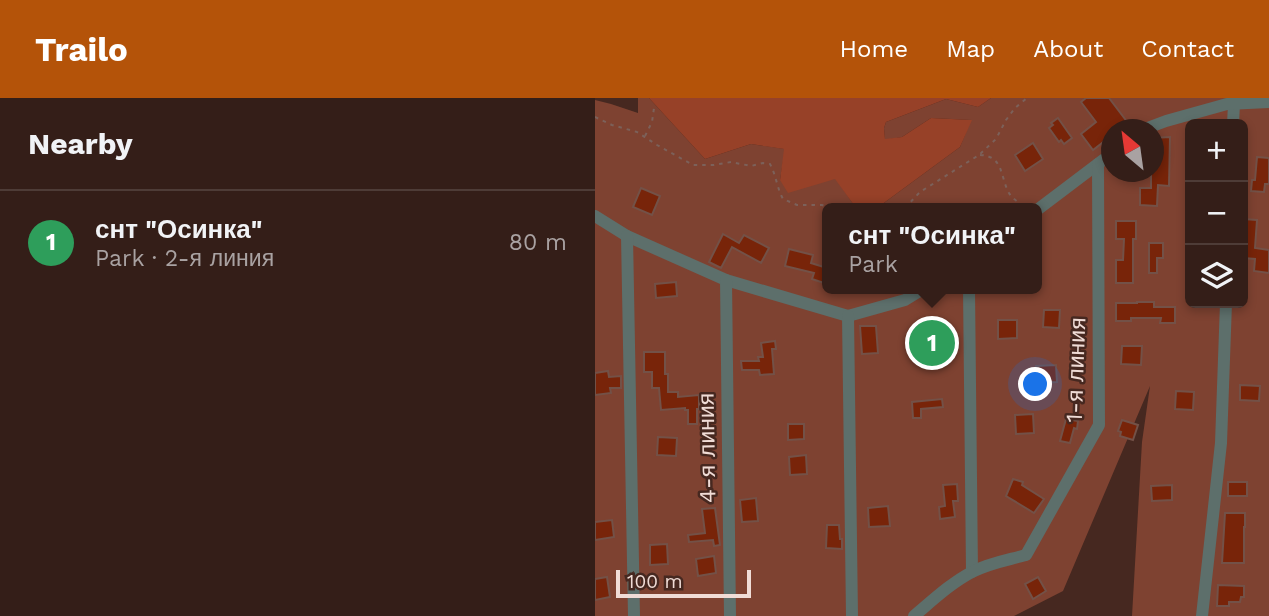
<!DOCTYPE html>
<meta charset="utf-8">
<style>
:root{--surface:#341e18;--page:#3f2b25;--text:#f1f3f6;--muted:#a9a2a2;--line:#4e3c37;--accent:#b45309}
body{margin:0;font-family:"Work Sans",sans-serif;background:var(--page);color:var(--text)}
.controls{position:absolute;right:21px;top:21px;display:grid;overflow:hidden;border-radius:10px;box-shadow:0 4px 10px #0003}
.controls button{width:63px;height:63px;display:grid;place-items:center;padding:0;border:0;border-bottom:2px solid var(--line);background:var(--surface);color:var(--text);font:35px sans-serif}
.compass{position:absolute;left:506px;top:21px;width:63px;height:63px;border-radius:50%;background:var(--surface);box-shadow:0 4px 10px #0003;rotate:331deg}
.scale{position:absolute;left:21px;bottom:18px;width:135px;box-sizing:border-box;padding-left:7px;border:4px solid #f0dcd6;border-top:0;font-size:19px;line-height:24px;white-space:nowrap;color:#f0dcd6;-webkit-text-stroke:5px #462820;paint-order:stroke}
.you{position:absolute;left:441px;top:287px;width:24px;height:24px;margin:-18px;border:5px solid #fff;border-radius:50%;background:#1a73e8;box-shadow:0 0 0 10px #1a73e833}
.badge{display:grid;place-items:center;width:46px;height:46px;border-radius:50%;background:var(--accent);color:#fff;font-size:23px;font-weight:700}
.pin{position:absolute;translate:-50% -50%;border:4px solid #fff;box-shadow:0 2px 7px #0006}
.popup{position:absolute;left:227px;top:105px;width:220px;height:91px;box-sizing:border-box;display:grid;place-content:center;border-radius:10px;background:var(--surface);filter:drop-shadow(0 2px 5px #0005);font-size:23px;white-space:nowrap;color:var(--muted)}
.popup b{font-size:26px;color:var(--text)}
.popup::after{content:'';position:absolute;left:50%;top:100%;margin-left:-14px;border:14px solid transparent;border-top-color:var(--surface)}
.list{margin:0;padding:0;list-style:none}
h2{display:flex;justify-content:space-between;align-items:center;height:91px;margin:0;padding:0 28px;font-size:30px}
h2 small{font-size:23px;font-weight:400;color:var(--muted)}
.list li{display:grid;grid-template-columns:46px 1fr auto;gap:21px;align-items:center;box-sizing:border-box;height:105px;padding:0 28px;border-top:2px solid var(--line)}
.list b{display:block;font-size:26px;white-space:nowrap}
.list p{margin:0;font-size:23px;white-space:nowrap;color:var(--muted)}
.list em{font-size:23px;font-style:normal;color:var(--muted)}
.icon{flex:none;width:38px;height:38px;fill:none;stroke:currentColor;stroke-width:2;stroke-linecap:round;stroke-linejoin:round}
.map{position:relative;flex:none;width:674px;height:518px;overflow:hidden}
header{display:flex;align-items:center;gap:42px;box-sizing:border-box;height:98px;padding:0 35px;background:var(--accent);color:#fff}
header strong{font-size:33px}
nav{display:flex;gap:38px;margin-inline-start:auto;font-size:24px}
main{display:flex}
aside{flex:1;background:var(--surface)}
.map>svg:first-child{display:block}
.green{fill:#7e4231;fill-rule:evenodd}
.water{fill:#974128}
.building{fill:#782409;stroke:#735147;stroke-width:2}
.lines{fill:none;stroke-linecap:round;stroke-linejoin:round}
.path{stroke:#7c615a;stroke-width:2;stroke-dasharray:3.5 5;stroke-linecap:butt}
.minor{stroke:#5d6f6b;stroke-width:12}
.labels{text-anchor:middle;dominant-baseline:central;stroke-width:5;stroke-linejoin:round;paint-order:stroke}
.street-label{font-size:23px;fill:#f0dcd6;stroke:#462820}
</style>
<header>
<strong>Trailo</strong>
<nav><a>Home</a><a>Map</a><a>About</a><a>Contact</a></nav>
</header>
<main>
<aside>
<h2>Nearby<small></small></h2>
<ul class="list">
<li><span class="badge" style="background:#2e9e5b">1</span><div><b>снт &quot;Осинка&quot;</b><p>Park · 2-я линия</p></div><em>80 m</em></li>
</ul>
</aside>
<div class="map">
<svg width="674" height="518" viewBox="0 0 674 518">
<rect width="100%" height="100%" fill="#462820"/>
<path class="green" d="M 43,0 L 54,0 L 110,61 L 156,46 L 190,51 L 185,82 L 241,81 L 261,110 L 232,110 L 232,191 L 442,191 L 442,110 L 282,110 L 365,49 L 376,22 L 336,20 L 307,39 L 290,42 L 289,30 L 291,24 L 351,1 L 383,9 L 396,0 L 674,0 L 674,518 L 537,518 L 547,344 L 555,288 L 468,493 L 419,518 L 0,518 L 0,2 L 16,6 L 43,15 ZM 595,26 L 648,26 L 648,205 L 595,205 ZM 516,32 L 558,32 L 558,74 L 516,74 Z"/>
<polygon class="water" points="54,0 396,0 383,9 351,1 291,24 289,30 290,41 307,39 336,20 377,22 365,49 282,110 261,110 240,81 193,95 185,82 189,51 156,46 110,61"/>
<g class="building">
<polygon points="491,0 514,0 533,25 524,32 516,32 516,38 498,52 486,36 501,24 486,4"/>
<polygon points="463,20 477,40 469,46 466,42 464,44 454,30 458,27 456,25"/>
<polygon points="575,39 574,88 563,87 562,108 545,107 545,90 556,90 556,74 558,74 558,40"/>
<polygon points="438,45 448,61 430,73 420,57"/>
<polygon points="662,59 674,60 674,86 670,86 669,94 656,93 657,82 660,82"/>
<polygon points="46,90 65,98 57,117 38,109"/>
<polygon points="648,121 662,122 660,150 674,152 674,175 659,173 660,161 648,160"/>
<polygon points="521,123 541,123 541,141 538,141 538,185 521,185 521,162 528,162 529,141 521,141"/>
<polygon points="128,136 144,145 149,137 174,150 166,165 137,149 126,170 114,164"/>
<polygon points="554,145 568,145 568,160 562,160 562,175 554,175"/>
<polygon points="194,151 218,157 216,165 232,170 229,185 217,181 219,175 190,168"/>
<polygon points="81,184 82,198 61,200 60,186"/>
<polygon points="542,204 559,204 559,209 580,209 580,225 565,225 566,220 536,220 536,223 521,223 521,205 542,205"/>
<polygon points="449,212 465,212 464,230 448,229"/>
<polygon points="403,222 422,222 422,240 403,241"/>
<polygon points="265,228 281,228 283,255 267,256"/>
<polygon points="180,243 181,251 177,251 179,276 165,277 164,272 147,272 146,263 164,263 163,259 168,259 166,245"/>
<polygon points="527,248 547,248 546,267 526,266"/>
<polygon points="49,254 70,254 70,276 73,276 73,294 83,294 83,299 104,297 104,311 102,311 102,326 93,326 93,312 90,312 90,310 66,312 64,290 57,290 57,274 49,274"/>
<polygon points="461,267 462,284 442,285 441,268"/>
<polygon points="13,273 14,279 26,278 26,290 15,290 16,295 0,297 0,275"/>
<polygon points="645,287 665,288 664,303 645,302"/>
<polygon points="581,293 599,294 598,312 580,311"/>
<polygon points="347,301 348,309 326,311 326,320 318,320 317,304"/>
<polygon points="438,316 439,335 421,336 420,317"/>
<polygon points="471,321 483,323 482,331 479,330 475,345 465,343"/>
<polygon points="527,322 543,327 538,342 525,338 526,334 523,333"/>
<polygon points="193,326 209,326 209,341 193,342"/>
<polygon points="63,339 82,340 81,358 62,357"/>
<polygon points="211,357 212,376 195,377 194,359"/>
<polygon points="418,381 428,384 427,387 449,401 439,415 411,398"/>
<rect x="633" y="384" width="19" height="14"/>
<polygon points="362,386 363,403 358,403 360,419 345,421 344,409 350,408 348,387"/>
<polygon points="577,387 577,402 557,403 556,388"/>
<polygon points="161,400 163,423 147,424 145,402"/>
<polygon points="293,408 295,428 274,429 273,410"/>
<polygon points="120,410 125,447 119,448 118,442 94,444 93,437 110,435 107,411"/>
<polygon points="630,415 650,415 650,429 649,429 649,465 627,465"/>
<polygon points="17,422 19,439 0,442 0,424"/>
<polygon points="232,427 244,427 245,441 247,441 247,451 231,450"/>
<polygon points="72,446 73,466 55,467 55,447"/>
<polygon points="119,458 121,475 103,478 101,461"/>
<polygon points="12,479 15,499 0,502 0,481"/>
<polygon points="443,479 451,493 438,501 430,486"/>
<polygon points="623,487 649,488 649,499 646,499 645,504 634,504 634,508 622,508"/>
</g>
<g class="lines">
<g class="path">
<path d="M 0,19 L 17,27 L 42,34 L 62,47 L 98,67 L 119,67 L 136,64 L 156,68 L 168,65 L 175,66 C 181,77 182,90 188,101 L 202,107 L 227,107 L 237,110"/>
<polyline points="50,38 57,24 59,10"/>
<path d="M 385,57 C 409,58 405,79 414,95 C 418,102 425,105 431,109"/>
<polyline points="310,110 325,94 384,57 401,41 411,22 420,10 432,0"/>
</g>
<g class="minor">
<polyline points="638,26 639,6"/>
<polyline points="547,32 571,23 632,6 674,4"/>
<polyline points="442,112 516,56"/>
<polyline points="0,118 32,138 131,182 253,218 310,202 328,191"/>
<polyline points="32,138 39,518"/>
<polyline points="131,182 135,518"/>
<polyline points="374,191 377,474"/>
<polyline points="253,218 257,518"/>
<path d="M 319,518 C 338,502 356,485 377,474 C 394,465 413,462 431,457 L 504,327 L 503,66"/>
<polyline points="607,518 626,345 631,205"/>
</g>
</g>
<g class="labels">
<g class="street-label">
<text transform="translate(481 272) rotate(-88)">1-я линия</text>
<text transform="translate(112 350) rotate(-91)">4-я линия</text>
</g>
</g>
</svg>
<div class="controls">
<button>+</button>
<button>−</button>
<button><svg class="icon" aria-label="layers" viewBox="0 0 24 24"><path d="M12 4l9 5-9 5-9-5zM3 14l9 5 9-5"/></svg></button>
</div>
<svg class="compass" viewBox="-18 -18 36 36"><path d="M0-13l5 13h-10z" fill="#e53935"/><path d="M0 13l5-13h-10z" fill="#a9a2a2"/></svg>
<div class="scale">100 m</div>
<div class="you"></div>
<div class="pin badge" style="left:337px;top:245px;background:#2e9e5b">1</div>
<div class="popup"><b>снт &quot;Осинка&quot;</b>Park</div>
</div>
</main>
